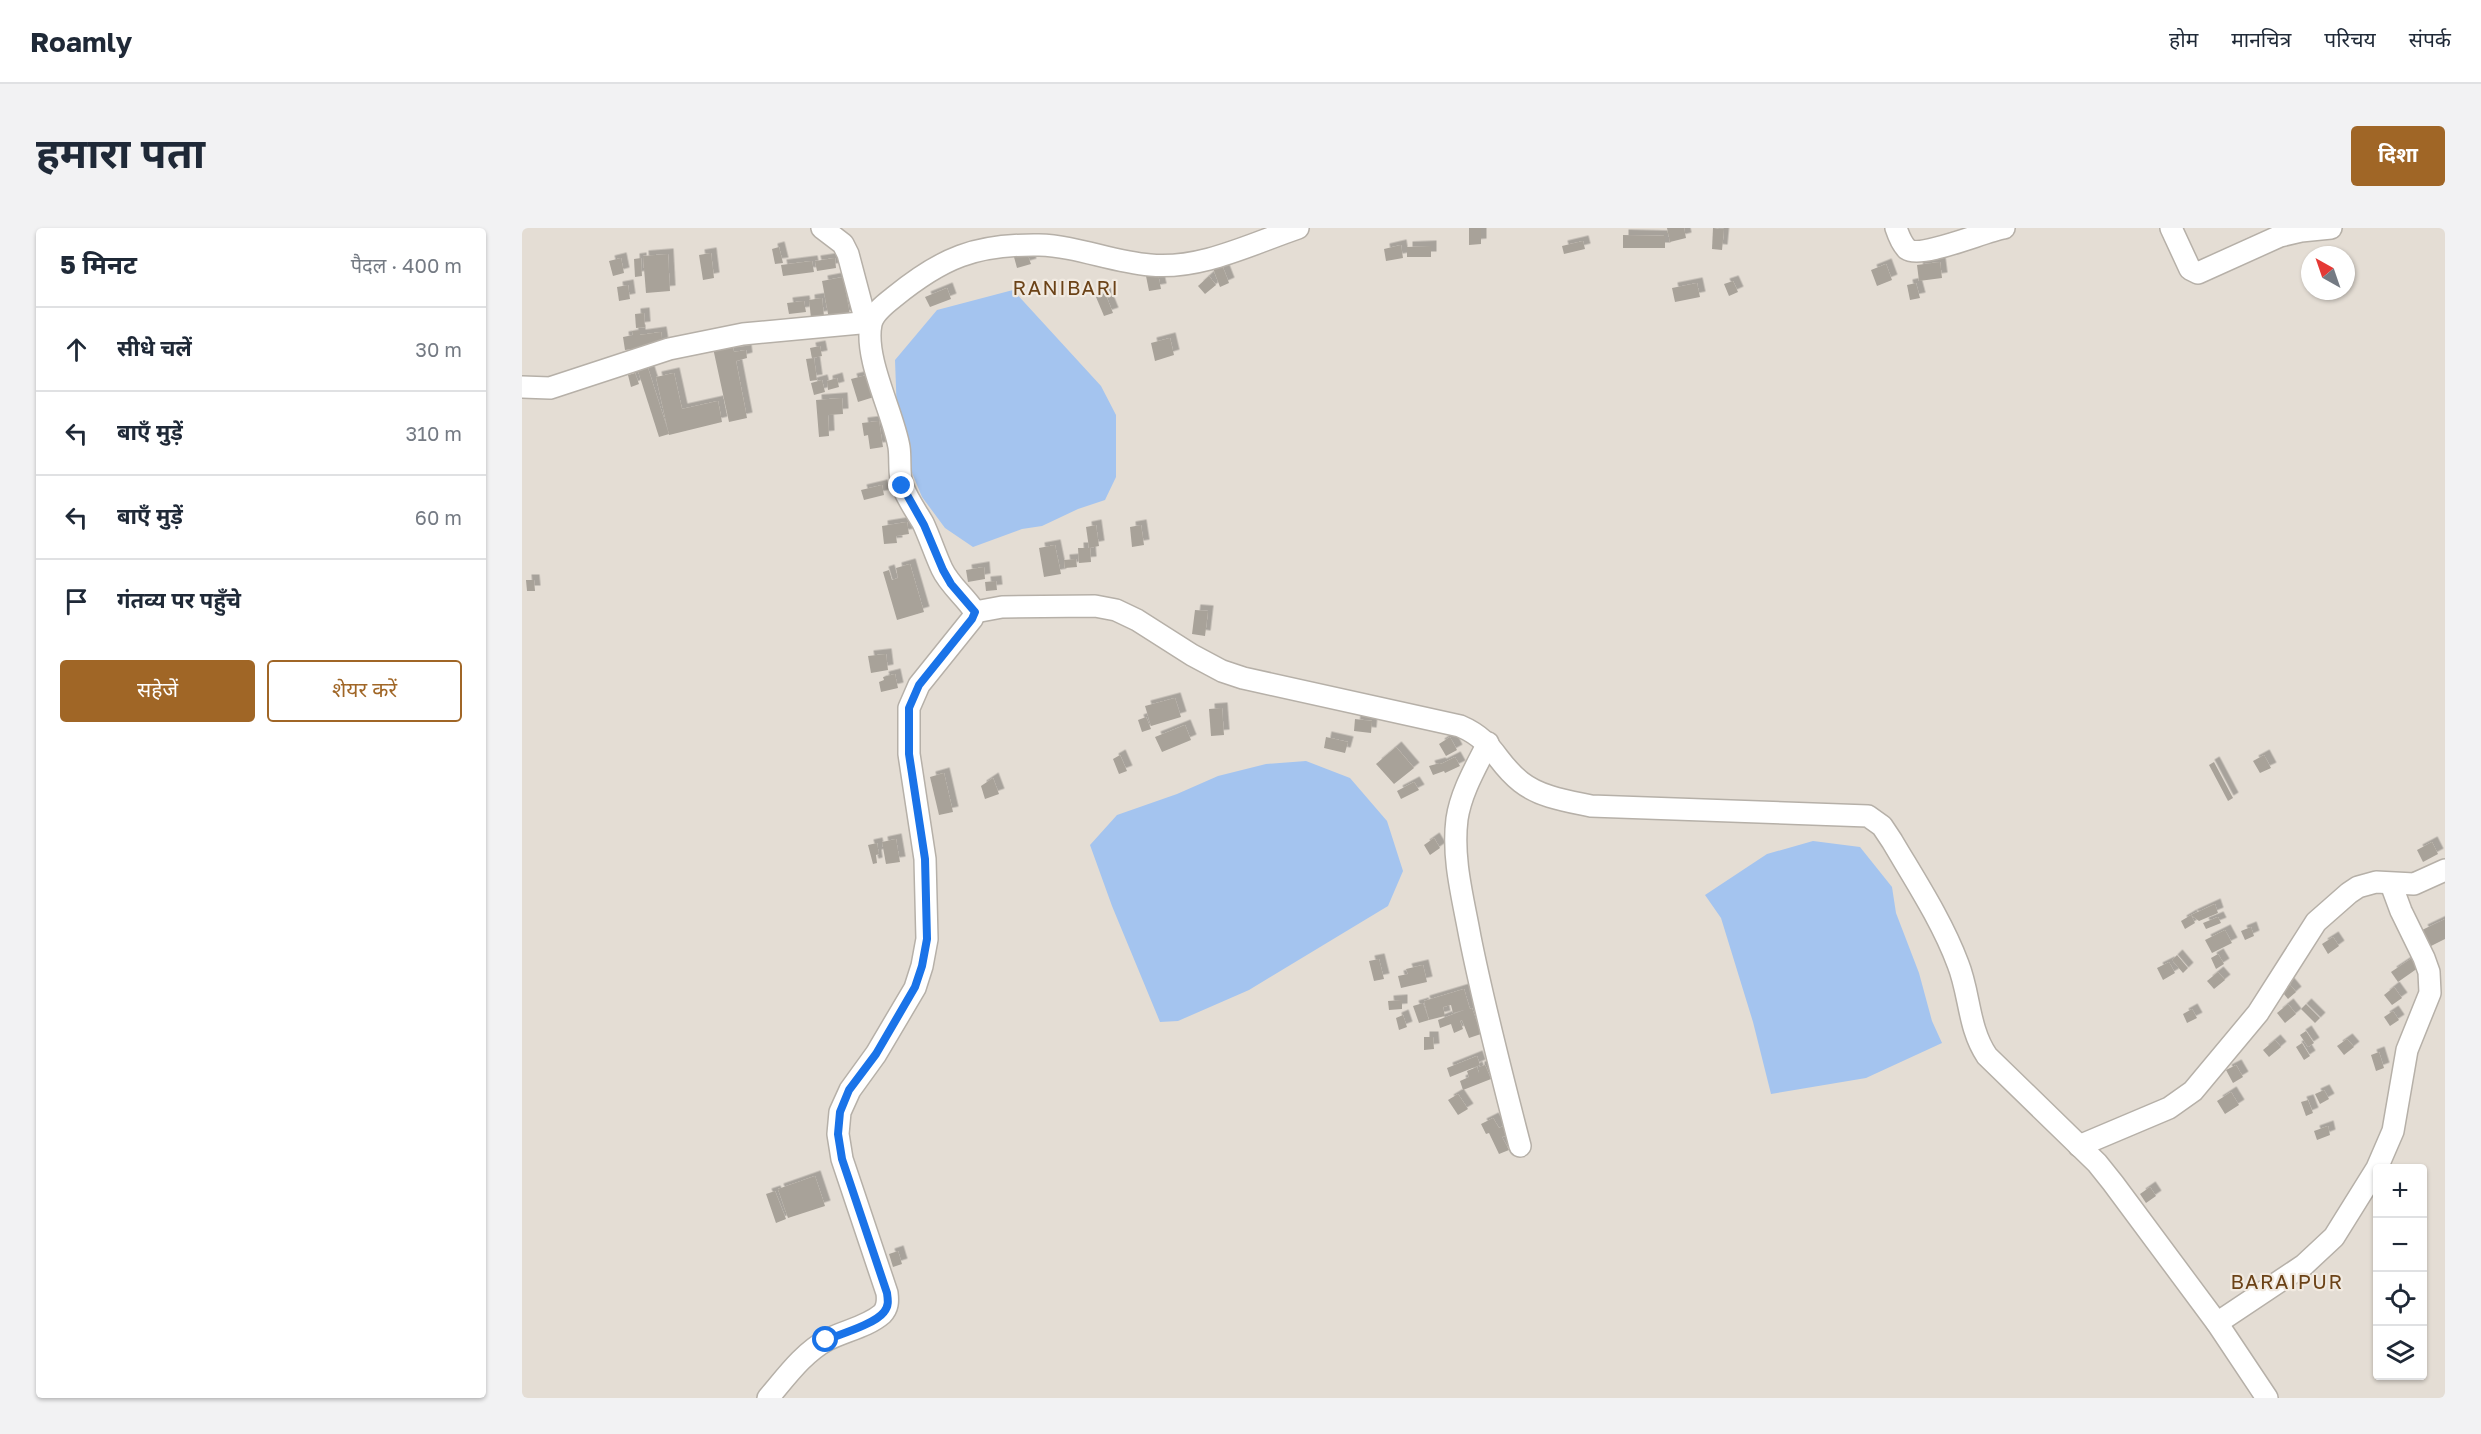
<!DOCTYPE html>
<html lang="hi">
<meta charset="utf-8">
<style>
:root{--surface:#fff;--page:#f2f2f3;--text:#1f2937;--muted:#747a83;--line:#e0e1e3;--accent:#a06626}
body{margin:0;font-family:"Golos Text","Noto Sans Devanagari",sans-serif;background:var(--page);color:var(--text)}
.controls{position:absolute;right:18px;bottom:18px;display:grid;overflow:hidden;border-radius:6px;box-shadow:0 2px 4px #0004}
.controls button{width:54px;height:54px;display:grid;place-items:center;padding:0;border:0;border-bottom:2px solid var(--line);background:var(--surface);color:var(--text);font:30px sans-serif}
.compass{position:absolute;left:1779px;top:18px;width:54px;height:54px;border-radius:50%;background:var(--surface);box-shadow:0 2px 4px #0004;rotate:320deg}
.stop{position:absolute;width:18px;height:18px;margin:-14px;border:4px solid #1a73e8;border-radius:50%;background:#fff}
.stop.end{background:#1a73e8;border-color:#fff;box-shadow:0 2px 6px #0008}
.list{margin:0;padding:0;list-style:none}
h2{display:flex;justify-content:space-between;align-items:center;height:78px;margin:0;padding:0 24px;font-size:26px}
h2 small{font-size:20px;font-weight:400;color:var(--muted)}
.list li{display:grid;grid-template-columns:39px 1fr auto;gap:18px;align-items:center;box-sizing:border-box;height:84px;padding:0 24px;border-top:2px solid var(--line)}
.list b{display:block;font-size:22px;white-space:nowrap}
.list em{font-size:20px;font-style:normal;color:var(--muted)}
.actions{display:flex;gap:12px;padding:18px 24px}
.actions a{flex:1;padding:14px 0;border:2px solid var(--accent);border-radius:6px;text-align:center;font-size:21px;color:var(--accent)}
.actions .main{background:var(--accent);color:#fff}
.icon{flex:none;width:33px;height:33px;fill:none;stroke:currentColor;stroke-width:2;stroke-linecap:round;stroke-linejoin:round}
.map{position:relative;flex:none;width:1923px;height:1170px;overflow:hidden;border-radius:6px}
header{display:flex;align-items:center;gap:36px;box-sizing:border-box;height:84px;padding:0 30px;background:var(--surface);border-bottom:2px solid var(--line)}
header strong{font-size:28px}
nav{display:flex;gap:33px;margin-inline-start:auto;font-size:21px}
.intro{display:flex;align-items:center;justify-content:space-between;box-sizing:border-box;height:144px;padding:0 36px}
h1{margin:0;font-size:42px}
.button{padding:15px 27px;border-radius:6px;background:var(--accent);color:#fff;font-size:21px;font-weight:700}
main{display:flex;gap:36px;padding:0 36px}
aside{flex:1;background:var(--surface);border-radius:6px;box-shadow:0 2px 4px #0004}
.map>svg:first-child{display:block}
.water{fill:#a4c4ef}
.building{fill:#a8a299;filter:url(#shadow)}
.lines{fill:none;stroke-linecap:round;stroke-linejoin:round}
.minor-casing{stroke:#b6b0a8;stroke-width:24}
.minor{stroke:#fff;stroke-width:21}
.route{stroke:#1a73e8;stroke-width:8}
.labels{text-anchor:middle;dominant-baseline:central;stroke-width:4.5;stroke-linejoin:round;paint-order:stroke}
.quarter-label{font-size:20px;letter-spacing:1.5px;fill:#6b4217;stroke:#f1eae1}
</style>
<header>
<strong>Roamly</strong>
<nav><a>होम</a><a>मानचित्र</a><a>परिचय</a><a>संपर्क</a></nav>
</header>
<div class="intro"><h1>हमारा पता</h1><a class="button">दिशा</a></div>
<main>
<aside>
<h2>5 मिनट<small>पैदल · 400 m</small></h2>
<ul class="list">
<li><svg class="icon" aria-label="ahead" viewBox="0 0 24 24"><path d="M12 20V5M6 11l6-6 6 6"/></svg><div><b>सीधे चलें</b></div><em>30 m</em></li>
<li><svg class="icon" aria-label="left" viewBox="0 0 24 24"><path d="M17 20v-9H6M10 6l-5 5 5 5"/></svg><div><b>बाएँ मुड़ें</b></div><em>310 m</em></li>
<li><svg class="icon" aria-label="left" viewBox="0 0 24 24"><path d="M17 20v-9H6M10 6l-5 5 5 5"/></svg><div><b>बाएँ मुड़ें</b></div><em>60 m</em></li>
<li><svg class="icon" aria-label="arrive" viewBox="0 0 24 24"><path d="M6 21V4h12l-3 4 3 4H6"/></svg><div><b>गंतव्य पर पहुँचे</b></div></li>
</ul>
<div class="actions"><a class="main">सहेजें</a><a>शेयर करें</a></div>
</aside>
<div class="map">
<svg width="1923" height="1170" viewBox="0 0 1923 1170">
<defs>
<filter id="shadow"><feDropShadow dx="5.5" dy="-5.5" stdDeviation="0" flood-color="#0004"/></filter>
</defs>
<rect width="100%" height="100%" fill="#e4ddd4"/>
<g class="water">
<polygon points="491,62 579,158 594,187 594,249 583,272 556,281 520,298 500,301 451,319 423,300 400,269 388,240 375,187 373,132 415,82"/>
<polygon points="784,533 828,550 865,593 881,643 866,678 727,762 656,793 638,794 590,678 568,617 595,587 655,566 696,548 744,536"/>
<polygon points="1291,613 1338,619 1370,659 1374,685 1397,745 1410,793 1420,815 1344,850 1249,866 1231,794 1199,690 1183,667 1245,626"/>
</g>
<g class="building">
<polygon points="947,0 959,0 959,16 947,17"/>
<polygon points="1145,0 1162,0 1164,10 1148,14"/>
<polygon points="1191,0 1202,1 1200,22 1190,21"/>
<polygon points="1101,7 1143,8 1143,20 1101,20"/>
<polygon points="1061,13 1063,21 1042,26 1040,18"/>
<polygon points="879,17 881,30 864,33 862,21"/>
<polygon points="909,18 909,29 885,29 885,19"/>
<polygon points="257,19 261,35 253,36 250,21"/>
<polygon points="189,25 192,50 181,52 177,27"/>
<polygon points="505,25 509,36 495,40 492,29"/>
<polygon points="146,26 148,63 124,65 121,28"/>
<polygon points="99,30 102,45 91,48 87,33"/>
<polygon points="119,30 120,48 113,49 112,31"/>
<polygon points="313,30 314,40 295,43 293,33"/>
<polygon points="290,33 292,44 261,48 259,37"/>
<polygon points="1418,34 1420,50 1397,53 1395,37"/>
<polygon points="1364,36 1370,52 1355,58 1349,42"/>
<polygon points="700,37 707,55 698,59 691,40"/>
<polygon points="636,46 639,61 627,63 624,48"/>
<polygon points="687,48 694,57 683,66 676,58"/>
<polygon points="321,49 328,87 307,91 300,53"/>
<polygon points="1211,53 1216,64 1207,68 1202,56"/>
<polygon points="1175,55 1178,69 1153,74 1150,60"/>
<polygon points="1394,55 1398,70 1388,72 1385,57"/>
<polygon points="106,57 108,71 97,73 95,59"/>
<polygon points="425,60 429,71 408,79 403,69"/>
<polygon points="583,65 591,85 582,88 574,69"/>
<polygon points="300,70 302,88 289,90 287,72"/>
<polygon points="282,73 284,84 267,86 265,75"/>
<polygon points="122,85 123,99 114,100 113,86"/>
<polygon points="118,102 118,107 139,104 141,117 103,122 101,109 111,107 110,103"/>
<polygon points="648,110 652,127 633,133 629,115"/>
<polygon points="210,116 212,124 224,122 225,130 214,133 225,190 207,194 191,120"/>
<polygon points="298,118 300,128 290,130 288,120"/>
<polygon points="292,130 295,152 288,153 284,131"/>
<polygon points="125,137 147,206 137,209 115,140"/>
<polygon points="113,145 117,156 109,159 106,147"/>
<polygon points="152,145 160,181 196,173 200,194 147,207 134,149"/>
<polygon points="345,147 352,169 336,174 329,151"/>
<polygon points="315,150 317,159 306,162 305,153"/>
<polygon points="300,152 303,164 292,167 289,155"/>
<polygon points="320,170 321,186 306,187 307,208 297,209 294,172"/>
<polygon points="357,193 361,219 348,221 346,207 342,208 340,195"/>
<polygon points="360,257 362,267 342,272 339,262"/>
<polygon points="385,294 387,306 374,308 375,315 362,316 360,298"/>
<polygon points="574,297 577,318 567,320 564,299"/>
<polygon points="619,297 622,317 610,319 608,299"/>
<polygon points="533,317 539,346 522,349 517,320"/>
<polygon points="556,320 568,320 569,334 557,335"/>
<polygon points="554,331 555,339 543,340 542,332"/>
<polygon points="388,336 402,384 375,392 361,344 367,342 370,352 376,350 374,340"/>
<polygon points="462,339 463,351 446,354 444,342"/>
<polygon points="4,352 12,352 13,363 5,363"/>
<polygon points="474,353 475,362 464,363 463,354"/>
<polygon points="673,382 686,383 683,408 670,406"/>
<polygon points="364,426 366,442 349,445 346,428"/>
<polygon points="373,446 376,460 359,464 357,454 362,452 361,449"/>
<polygon points="653,470 659,489 629,498 623,478"/>
<polygon points="700,480 702,507 689,508 687,481"/>
<polygon points="624,489 629,501 620,504 616,492"/>
<polygon points="833,491 850,493 849,505 832,503"/>
<polygon points="663,497 669,512 640,524 633,509"/>
<polygon points="804,509 826,514 823,525 802,520"/>
<polygon points="928,509 935,522 924,528 917,516"/>
<polygon points="874,519 892,540 872,556 854,536"/>
<polygon points="598,527 605,543 597,546 591,531"/>
<polygon points="1742,527 1749,540 1738,545 1731,533"/>
<polygon points="933,529 938,538 923,545 922,543 911,547 907,538 918,535 919,536"/>
<polygon points="1692,534 1711,570 1706,573 1687,537"/>
<polygon points="422,545 431,584 417,587 408,549"/>
<polygon points="471,550 477,566 463,571 459,558"/>
<polygon points="892,554 897,562 879,571 875,563"/>
<polygon points="912,610 918,620 908,627 902,617"/>
<polygon points="374,611 378,634 364,636 360,614"/>
<polygon points="1910,614 1916,626 1901,634 1895,622"/>
<polygon points="355,615 357,626 354,627 355,635 351,636 346,617"/>
<polygon points="1693,676 1696,685 1677,693 1669,687"/>
<polygon points="1669,687 1673,695 1663,701 1659,693"/>
<polygon points="1696,689 1699,695 1684,701 1681,695"/>
<polygon points="1923,691 1923,711 1909,718 1900,702"/>
<polygon points="1729,699 1732,708 1723,712 1719,703"/>
<polygon points="1703,702 1710,715 1690,725 1683,712"/>
<polygon points="1811,709 1817,718 1806,726 1800,716"/>
<polygon points="1696,726 1702,736 1694,741 1689,730"/>
<polygon points="1655,727 1666,740 1661,745 1650,732"/>
<polygon points="1890,730 1896,740 1876,754 1869,744"/>
<polygon points="857,731 862,751 852,753 847,733"/>
<polygon points="1647,734 1653,745 1641,752 1635,740"/>
<polygon points="901,737 905,754 879,760 876,748 886,746 884,741"/>
<polygon points="1696,744 1703,752 1692,761 1685,753"/>
<polygon points="1765,753 1774,764 1766,771 1757,760"/>
<polygon points="1872,759 1880,770 1870,777 1862,767"/>
<polygon points="942,761 948,781 950,780 959,806 947,810 940,792 938,793 941,801 932,805 929,796 918,800 916,792 942,782 931,785 929,777 921,779 923,788 907,792 902,773"/>
<polygon points="880,772 880,781 867,782 866,773"/>
<polygon points="901,775 907,792 897,795 891,778"/>
<polygon points="1766,776 1774,786 1763,795 1755,785"/>
<polygon points="1784,776 1798,790 1793,795 1779,781"/>
<polygon points="1670,781 1675,790 1665,795 1661,786"/>
<polygon points="1871,783 1877,792 1868,798 1862,789"/>
<polygon points="881,787 885,799 877,802 874,790"/>
<polygon points="1784,803 1792,815 1786,819 1778,807"/>
<polygon points="902,809 911,809 912,821 902,822"/>
<polygon points="1825,811 1832,819 1822,827 1815,818"/>
<polygon points="1753,812 1759,819 1747,829 1741,822"/>
<polygon points="1780,815 1788,828 1782,832 1774,819"/>
<polygon points="1857,824 1862,840 1854,843 1849,827"/>
<polygon points="955,828 958,837 928,849 925,840"/>
<polygon points="963,837 969,851 941,862 938,853 947,849 945,843 955,839 957,845 957,839"/>
<polygon points="1714,837 1721,849 1711,855 1704,842"/>
<polygon points="1802,862 1807,871 1798,876 1793,866"/>
<polygon points="1709,864 1717,877 1703,886 1695,873"/>
<polygon points="936,866 946,881 936,887 926,872"/>
<polygon points="1786,872 1791,885 1784,888 1779,874"/>
<polygon points="971,890 977,900 982,898 986,907 980,909 987,922 977,926 967,905 964,906 959,896"/>
<polygon points="1806,898 1808,907 1795,912 1792,903"/>
<polygon points="293,948 303,978 266,990 256,961"/>
<polygon points="1628,959 1634,968 1624,975 1618,966"/>
<polygon points="253,963 264,991 254,995 244,966"/>
<polygon points="376,1023 380,1036 371,1039 367,1026"/>
</g>
<g class="lines">
<defs>
<g id="minor">
<polyline points="300,0 321,16 326,26 344,94"/>
<path d="M 1374,0 C 1376,6 1380,16 1385,21 C 1399,31 1463,3 1482,0"/>
<polyline points="1649,0 1668,41 1676,45 1758,8 1779,3 1809,0"/>
<polyline points="0,159 28,160 147,121 221,106 349,94"/>
<path d="M 453,384 L 480,379 L 573,378 L 594,382 L 615,392 L 670,427 L 700,443 L 721,450 L 938,498 C 973,513 973,534 999,554 C 1018,569 1045,573 1069,578 L 1346,588 L 1360,598 L 1370,613 C 1393,652 1420,693 1436,736 C 1448,766 1446,800 1465,828 L 1575,935 L 1591,955 L 1695,1095 L 1745,1170"/>
<path d="M 966,515 C 954,539 939,564 935,591 C 930,631 941,670 948,709 C 962,779 980,848 998,918"/>
<polyline points="1557,918 1647,880 1671,863 1736,785 1794,694 1827,665 1836,659 1854,654 1892,656 1923,642"/>
<polyline points="1695,1095 1782,1037 1812,1009 1855,940 1871,903 1885,822 1908,765 1907,744 1902,730 1879,683 1869,656"/>
<path d="M 246,1170 C 264,1149 281,1125 305,1112 C 322,1103 345,1099 360,1086 C 366,1080 366,1073 365,1065 L 320,931 L 316,906 L 318,884 L 328,862 L 354,826 L 393,760 L 400,738 L 405,711 L 403,631 L 387,526 L 387,480 L 397,457 L 450,391 L 453,384 C 443,368 428,358 420,341 C 413,326 408,310 401,295 C 394,283 386,272 381,259 C 376,248 379,232 377,219 C 371,184 342,131 349,96 C 351,85 363,76 372,69 C 420,30 453,16 517,17 C 555,18 590,34 628,37 C 678,42 729,16 776,0"/>
</g>
</defs>
<use href="#minor" class="minor-casing"/>
<use href="#minor" class="minor"/>
</g>
<g class="lines">
<path class="route" d="M 304,1112 C 319,1106 353,1096 362,1084 C 367,1078 366,1072 365,1065 L 320,931 L 316,906 L 318,884 L 327,862 L 354,826 L 393,759 L 400,738 L 405,711 L 403,631 L 387,526 L 387,480 L 397,457 L 450,391 L 453,384 L 429,356 L 421,342 L 402,297 L 380,258"/>
</g>
<g class="labels">
<g class="quarter-label">
<text x="544" y="59">RANIBARI</text>
<text x="1765" y="1053">BARAIPUR</text>
</g>
</g>
</svg>
<div class="controls">
<button>+</button>
<button>−</button>
<button><svg class="icon" aria-label="locate" viewBox="0 0 24 24"><circle cx="12" cy="12" r="6"/><path d="M12 2v4M12 18v4M2 12h4M18 12h4"/></svg></button>
<button><svg class="icon" aria-label="layers" viewBox="0 0 24 24"><path d="M12 4l9 5-9 5-9-5zM3 14l9 5 9-5"/></svg></button>
</div>
<svg class="compass" viewBox="-18 -18 36 36"><path d="M0-13l5 13h-10z" fill="#e53935"/><path d="M0 13l5-13h-10z" fill="#747a83"/></svg>
<div class="stop" style="left:304px;top:1112px"></div>
<div class="stop end" style="left:380px;top:258px"></div>
</div>
</main>
